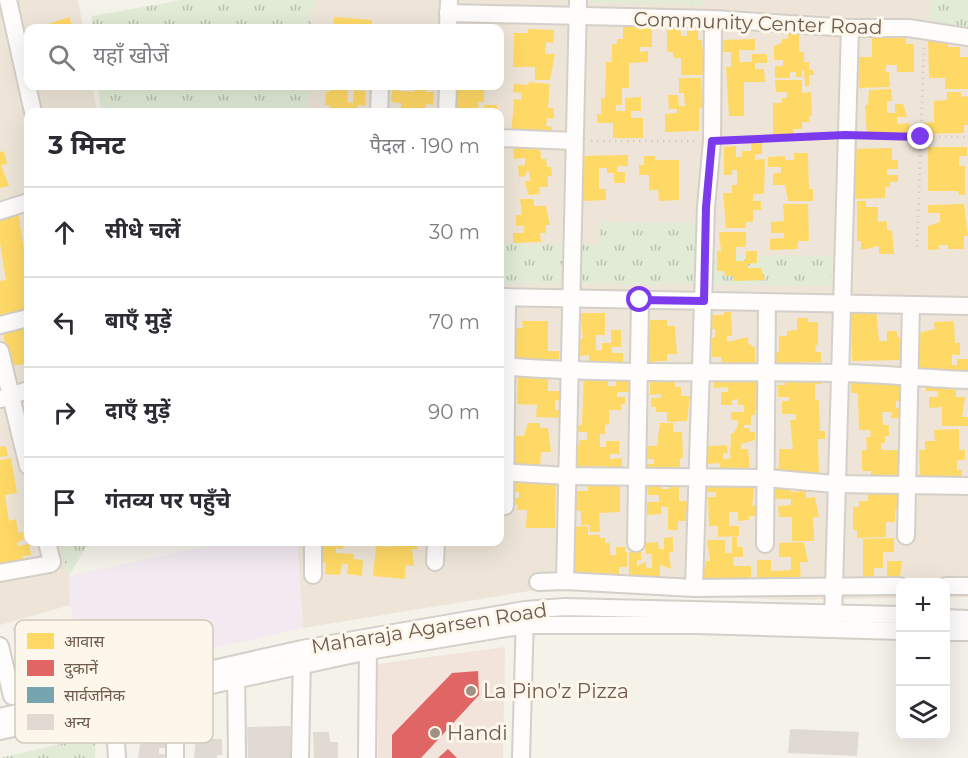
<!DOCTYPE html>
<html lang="hi">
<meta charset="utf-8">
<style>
:root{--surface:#fff;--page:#f2f2f3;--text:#2b2b33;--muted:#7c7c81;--line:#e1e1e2}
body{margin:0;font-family:Montserrat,"Noto Sans Devanagari",sans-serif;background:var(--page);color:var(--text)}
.controls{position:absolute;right:18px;bottom:18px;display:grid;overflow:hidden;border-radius:12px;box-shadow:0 6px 24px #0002}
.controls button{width:54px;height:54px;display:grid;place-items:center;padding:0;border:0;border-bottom:2px solid var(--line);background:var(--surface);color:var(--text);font:30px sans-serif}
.stop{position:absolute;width:18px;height:18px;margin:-14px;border:4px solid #7c3aed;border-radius:50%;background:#fff}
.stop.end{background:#7c3aed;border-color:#fff;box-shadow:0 2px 6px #0008}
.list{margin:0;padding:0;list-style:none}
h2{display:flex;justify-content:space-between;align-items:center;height:78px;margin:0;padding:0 24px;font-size:26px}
h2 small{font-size:20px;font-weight:400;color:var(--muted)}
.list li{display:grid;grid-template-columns:39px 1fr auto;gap:18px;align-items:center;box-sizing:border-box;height:90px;padding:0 24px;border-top:2px solid var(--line)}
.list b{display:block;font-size:22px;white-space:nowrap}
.list em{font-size:20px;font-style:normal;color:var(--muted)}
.icon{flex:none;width:33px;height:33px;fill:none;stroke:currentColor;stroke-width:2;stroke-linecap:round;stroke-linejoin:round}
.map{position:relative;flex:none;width:968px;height:758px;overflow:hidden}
.search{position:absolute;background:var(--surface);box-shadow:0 6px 24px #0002;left:24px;top:24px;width:480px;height:66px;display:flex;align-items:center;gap:15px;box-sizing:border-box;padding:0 21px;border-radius:12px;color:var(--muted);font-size:22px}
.panel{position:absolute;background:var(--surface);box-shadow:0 6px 24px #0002;left:24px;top:108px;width:480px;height:438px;border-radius:12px}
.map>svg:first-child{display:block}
.residential{fill:#eee5d8}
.commercial{fill:#f2e4db}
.education{fill:#f2e9f1}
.park{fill:url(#park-tufts)}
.homes{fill:#ffd966}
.shops{fill:#e06666}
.building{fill:#e1dad2}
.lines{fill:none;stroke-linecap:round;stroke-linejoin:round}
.minor-casing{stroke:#d4cfc8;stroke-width:20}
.path{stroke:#d7d0cb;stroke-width:3;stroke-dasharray:1.5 4.5;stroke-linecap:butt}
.minor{stroke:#fefdfc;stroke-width:16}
.route{stroke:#7c3aed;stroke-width:8}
.poi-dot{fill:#9f9084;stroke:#fdf7eb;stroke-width:2}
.labels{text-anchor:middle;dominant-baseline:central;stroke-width:6;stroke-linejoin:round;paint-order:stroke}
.street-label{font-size:20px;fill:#705b4d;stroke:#fdf7eb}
.poi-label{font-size:20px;fill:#705b4d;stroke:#fdf7eb;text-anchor:start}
.key{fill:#fdf7eb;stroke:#d3c8bc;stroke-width:1.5}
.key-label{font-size:16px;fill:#705b4d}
</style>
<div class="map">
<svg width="968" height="758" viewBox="0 0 968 758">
<defs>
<pattern id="park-tufts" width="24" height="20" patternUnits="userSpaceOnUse" patternTransform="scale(1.5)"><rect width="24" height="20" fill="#e1ebd6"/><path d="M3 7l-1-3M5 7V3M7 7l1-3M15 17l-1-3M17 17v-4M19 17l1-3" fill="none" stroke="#bbc1b0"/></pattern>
</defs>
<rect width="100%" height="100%" fill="#f5f2ea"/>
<g class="residential">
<polygon points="0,0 78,0 83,28 28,28 28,86 93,86 97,112 28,112 28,542 59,542 69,576 70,605 0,625"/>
<polygon points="299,0 931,0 930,31 968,32 968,597 946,598 946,582 900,582 900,598 785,600 548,588 303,628 297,542 500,542 500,112 298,112 299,86 500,86 500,28 299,28"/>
</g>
<polygon class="commercial" points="505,647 503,758 378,758 377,664"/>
<polygon class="education" points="228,542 297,542 303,628 87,676 70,605 69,576"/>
<g class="park">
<polygon points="182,0 313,0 311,28 93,28 92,16"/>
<polygon points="591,0 704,0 704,5 591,3"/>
<polygon points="931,0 968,0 968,32 930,31"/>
<polygon points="98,86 309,86 308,112 101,112"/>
<polygon points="600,222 712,223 712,255 831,256 831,285 500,284 500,244 599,245"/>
<polygon points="59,542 89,542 69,576"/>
<polygon points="96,736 95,758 0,758"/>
</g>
<g class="homes">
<polygon points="69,17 73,28 36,28"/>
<polygon points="334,17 372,20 372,28 333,28"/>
<polygon points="623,22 652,22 652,47 640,47 640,52 648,51 648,62 629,63 629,88 622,88 622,105 616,105 616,111 625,111 625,98 641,97 641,111 631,111 631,118 643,118 643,138 613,138 613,123 597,123 597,114 601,114 601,98 605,98 606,62 612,62 612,44 617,44 617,39 623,39"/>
<polygon points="667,27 680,27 681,36 687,36 687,31 698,30 698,40 702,40 702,47 705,47 703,67 708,67 709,75 681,75 681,58 673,58 673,52 667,52"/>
<polygon points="528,29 554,30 553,43 546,42 545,54 555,54 550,80 535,80 535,67 513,67 514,33 528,33"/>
<polygon points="906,30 906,44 914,44 914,72 897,72 897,65 886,65 886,72 889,72 890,87 859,88 858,57 872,57 872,37 889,36 889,31"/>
<polygon points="788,34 799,34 799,52 804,52 804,62 809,62 809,70 813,70 814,75 809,75 809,86 805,86 804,71 802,70 802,77 796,77 796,72 790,72 790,78 775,78 775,66 783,66 783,60 774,60 774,46 782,43 782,39 788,39"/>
<polygon points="755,39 755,50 739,50 740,62 752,62 752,54 767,54 767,63 755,63 755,69 764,69 765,82 744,82 744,116 729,116 726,67 731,67 731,52 720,52 720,40"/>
<polygon points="948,39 948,47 960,47 960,57 968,57 968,89 945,89 945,78 929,78 928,40"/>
<polygon points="679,78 701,78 704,108 699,108 699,131 665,132 665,114 677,113 677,109 669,109 668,95 678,95 679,106 685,106 684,93 679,93"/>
<polygon points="775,80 802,80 802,93 811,92 812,116 809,116 809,122 802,122 802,129 793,129 793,136 773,136 773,103 782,103 782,98 787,98 787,92 776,92"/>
<polygon points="529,82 550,84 548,108 554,108 554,119 547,118 546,126 552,127 551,134 511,136 514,99 521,100 522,93 513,92 514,84 528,85"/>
<polygon points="331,86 357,86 357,88 348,87 347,102 353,103 354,90 365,91 366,106 358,105 358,110 368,112 329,112 330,105 325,105 326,92 330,92"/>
<polygon points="415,86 427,86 426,92 434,92 433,105 426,104 425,112 390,112 390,109 401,109 401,103 391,102 392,90 414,92"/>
<polygon points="456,86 484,86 484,102 478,102 479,112 456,112"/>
<polygon points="891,89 892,101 887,101 887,113 895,113 895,104 903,104 907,117 897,117 897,124 909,123 909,133 867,133 865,105 868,105 869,90"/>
<polygon points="947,92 961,92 961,97 968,96 968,125 964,125 964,133 923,134 923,123 934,122 934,101 947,100"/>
<rect x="484" y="105" width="13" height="7"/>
<polygon points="751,143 762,143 762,154 755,154 755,160 765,159 764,194 753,194 753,201 761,201 761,210 753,210 753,222 746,222 746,228 726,228 723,193 732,193 732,185 737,185 737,170 732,170 732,175 724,175 724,147 736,146 736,157 742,157 742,151 751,151"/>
<polygon points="540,145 541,159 546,159 547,167 551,167 552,176 548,176 548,187 539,187 540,194 528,195 525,181 530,181 529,171 526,172 526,176 519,177 518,166 525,165 525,158 514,159 513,147"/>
<polygon points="928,147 967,147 967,156 959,156 959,166 965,166 965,195 959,195 958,191 928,191"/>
<polygon points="892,148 892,160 898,160 898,169 887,169 887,175 898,175 898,182 890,182 890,187 885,187 885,198 851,199 852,149"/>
<polygon points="4,151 7,164 1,165 9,186 0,188 0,152"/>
<polygon points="794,153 808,153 809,189 813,189 813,201 788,201 785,185 773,185 773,173 781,173 781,167 768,167 768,157 785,156 785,160 794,160"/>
<polygon points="628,155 628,166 617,166 617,172 625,172 625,183 614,183 614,173 607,173 607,168 599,168 599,189 606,189 606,200 582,201 581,156"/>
<polygon points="644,156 655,156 655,160 679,160 679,200 659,201 658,190 649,190 649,175 639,175 639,165 644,165"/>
<polygon points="520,199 534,199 534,206 546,206 550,225 546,225 546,233 540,233 541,242 513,243 513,233 524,233 524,226 516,226 516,215 522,215"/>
<polygon points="857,201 866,201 866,207 878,207 878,222 887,221 887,230 892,230 894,254 879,254 879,246 861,250 861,241 857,241"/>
<polygon points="783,204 808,204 809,241 798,241 798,249 770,250 770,239 784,238 784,233 771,233 771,222 784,221"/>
<polygon points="964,204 968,236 964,236 964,249 948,249 948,245 939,245 939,249 928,250 928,226 940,222 940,213 928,213 928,205"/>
<polygon points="18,212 28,276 28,316 0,321 0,281 6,280 0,243 0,215"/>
<polygon points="719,232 746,232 746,247 736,247 736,261 746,261 746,251 757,251 757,263 748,264 748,268 761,268 765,280 733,281 733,276 725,276 724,271 717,271 717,251 721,251"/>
<polygon points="851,308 876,308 879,341 887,341 887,331 897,331 897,337 904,337 904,360 852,361"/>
<polygon points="724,312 731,312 732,336 727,336 727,342 748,337 748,343 755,348 755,366 726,367 726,364 722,364 721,357 712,357 712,338 715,337 715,329 710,329 710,315 724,315"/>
<polygon points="580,313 605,313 605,335 596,335 596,350 602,350 602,343 611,343 611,330 621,330 621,347 612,347 612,353 623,353 623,364 589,364 589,355 579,356 579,339 583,338"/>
<polygon points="797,318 808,318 808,322 818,322 818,345 815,345 816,352 821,352 821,362 769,363 769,352 779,352 779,336 787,336 787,331 797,330"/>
<polygon points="650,320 667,320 667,326 675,326 677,354 667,354 667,361 655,361 655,365 639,365 646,330 650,330"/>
<polygon points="522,321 548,321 548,351 559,351 559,359 508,359 508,328 523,328"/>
<polygon points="954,321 955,343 960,343 960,355 952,355 952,365 957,365 957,359 968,359 968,370 913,371 918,333 935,329 934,322"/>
<polygon points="28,326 28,369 25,369 24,364 8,366 3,330"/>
<polygon points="518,373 548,374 548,391 561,391 561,401 555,400 555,410 563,410 563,418 536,417 537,405 517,404"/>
<polygon points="584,373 614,373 614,380 608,380 608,386 616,386 616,381 629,381 629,392 617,392 617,397 625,397 625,404 621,404 621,410 609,410 609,424 605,425 605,434 600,434 600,447 606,447 606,441 619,441 619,454 610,454 610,459 622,458 622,471 604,471 604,466 582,466 582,473 577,473 577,445 579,445 579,440 587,440 587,432 577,432 577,425 582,425"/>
<polygon points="675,374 675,387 681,387 681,396 690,396 687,421 667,422 667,412 656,412 656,407 651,407 651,398 661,398 661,394 650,395 650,375"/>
<polygon points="761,375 762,411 755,411 755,415 751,415 751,425 744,425 744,428 750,428 750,432 755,432 755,440 741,444 741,449 748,449 750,470 720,470 720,463 708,464 708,446 727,445 728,453 723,453 723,459 730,459 731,433 734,433 738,425 738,420 731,420 731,412 743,412 744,416 744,405 738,405 738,399 732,400 732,405 721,405 721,392 728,392 728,387 714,388 714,376"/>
<polygon points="784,377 822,377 822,384 815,384 815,400 819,400 820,431 825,431 825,439 818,439 819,477 776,478 775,468 779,468 779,449 793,449 790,420 796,420 796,414 782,414 782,401 789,401 789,397 778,397 778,385 785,385"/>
<polygon points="905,381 905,401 896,401 896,408 903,407 903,418 891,418 892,412 882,412 883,425 889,425 889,436 885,436 885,443 881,443 881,450 902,450 902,483 871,477 871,471 862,471 862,450 867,450 866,437 871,437 870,430 859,430 858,393 851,393 851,382"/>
<polygon points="926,381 955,384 956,397 965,397 962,417 968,417 968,426 942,426 942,407 929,408 929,397 938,397 938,391 926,391"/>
<polygon points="528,423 540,423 540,428 548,428 551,452 541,452 540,468 511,467 512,440 516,440 516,436 524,436"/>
<polygon points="660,423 673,423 673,432 682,432 683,458 680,458 680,467 674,467 674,476 643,474 643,464 654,464 654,459 645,459 645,446 657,446"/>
<polygon points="959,429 959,450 965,450 965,460 957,460 957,470 962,470 962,481 920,481 919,450 925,450 925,441 935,441 934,430"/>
<polygon points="6,446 8,456 0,457 0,447"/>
<polygon points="11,458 17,493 5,495 9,521 16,519 18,533 23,532 24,540 17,542 18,546 29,544 31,555 23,556 25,567 0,566 0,460"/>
<polygon points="702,479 755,482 752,506 756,505 756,516 749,516 749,520 738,521 738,512 729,512 729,526 739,526 739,536 718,537 718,526 709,526 708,497 716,497 716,492 702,492"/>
<polygon points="512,480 556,481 555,528 526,528 527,510 517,510 518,505 514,505 514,498 519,498 519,492 512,492"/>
<polygon points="775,483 791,483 791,492 798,492 798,487 806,487 806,498 815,497 819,517 813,517 814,541 792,541 792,517 779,517 778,506 791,505 791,499 775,499"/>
<polygon points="620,484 620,512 599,513 600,532 590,532 589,525 581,525 581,511 576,510 576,491 588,491 588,485"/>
<polygon points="647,485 662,485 662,489 669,489 669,486 679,485 679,501 689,501 689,511 686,511 686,521 678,521 678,530 668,530 668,507 661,507 661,514 647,515 647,502 659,502 659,495 648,495"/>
<polygon points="868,487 899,487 903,510 895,510 895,522 886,522 886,537 857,538 857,530 853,530 853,507 859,507 859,501 868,501"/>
<polygon points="588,526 588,535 600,535 600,538 605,538 605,543 610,543 610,555 616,555 616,547 625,547 625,552 627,552 627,567 619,567 619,574 607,574 607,581 567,576 566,527"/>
<polygon points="673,537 673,552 669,552 671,569 660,565 660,579 629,579 629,552 641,551 641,560 637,560 637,566 646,562 646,567 652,569 652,554 646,554 645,543 658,542 659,549 664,549 664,538"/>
<polygon points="732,537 737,537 737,547 743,547 743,557 733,557 734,566 751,566 751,586 703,587 703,568 705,568 706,561 710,561 707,540 725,540 725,553 732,553"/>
<polygon points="894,538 894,552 883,552 883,568 874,568 874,577 887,577 887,561 902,561 899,584 863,585 863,539"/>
<polygon points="317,542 344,542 343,549 336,548 336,553 354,554 353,559 363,560 362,576 347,574 348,564 342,564 340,575 325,574 326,563 318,563"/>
<polygon points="390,542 418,542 417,549 412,549 414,566 406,565 405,579 373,576 376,546 389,547"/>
<polygon points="804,542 808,562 800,562 801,583 757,584 757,560 771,560 771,571 791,570 791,557 779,557 779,543"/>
</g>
<g class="shops">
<polygon points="478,671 479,695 421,758 392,758 392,735 452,673"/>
<polygon points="448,749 457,758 438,758"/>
</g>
<g class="building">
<polygon points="30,624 38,666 22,670 13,628"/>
<polygon points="290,726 291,758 248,758 247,727"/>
<polygon points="147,728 166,729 165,748 159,748 159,754 165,754 164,758 138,758 140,744 146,744"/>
<polygon points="197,728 212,728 211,739 222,739 222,755 217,755 217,758 194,758"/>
<polygon points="790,729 859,732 857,756 788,753"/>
<polygon points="313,732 329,732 330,742 338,742 338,758 314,758"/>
</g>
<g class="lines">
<defs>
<g id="minor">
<polyline points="8,0 33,112"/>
<polyline points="448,13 713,19 850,28 908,28 968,37"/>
<polyline points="448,28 449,0"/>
<polyline points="379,112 380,86"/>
<polyline points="447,112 448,86"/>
<polyline points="500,138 574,141"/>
<polyline points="0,211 28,202"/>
<polyline points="500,297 968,306"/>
<polyline points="0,325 28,318"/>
<polyline points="0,351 28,466"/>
<path d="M 500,366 C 612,375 724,371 836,373 C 880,373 924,379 968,380"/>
<polyline points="1,399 28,390"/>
<polyline points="500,472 567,476 765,478 835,484 968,486"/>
<polyline points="505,506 507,297"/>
<polyline points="906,536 911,305"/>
<polyline points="636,543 640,300"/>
<polyline points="765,544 767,302"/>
<polyline points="435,562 436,542"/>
<polyline points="0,573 50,564 52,562 47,542"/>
<polyline points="313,575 313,542"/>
<polyline points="565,581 578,0"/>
<polyline points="538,582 565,581 694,588 900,586"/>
<polyline points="946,586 968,586"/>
<polyline points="694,588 706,207 712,141 713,19"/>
<polyline points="946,618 968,619"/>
<polyline points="833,621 850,28"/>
<polyline points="946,632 968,632"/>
<polyline points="0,646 12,696"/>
<polyline points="236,670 237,758"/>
<polyline points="175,681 175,758"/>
<polyline points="113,696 117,758"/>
<polyline points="0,717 302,649 525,610 565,607 900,615"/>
<polyline points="0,731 368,651 525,625 697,625 900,631"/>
<polyline points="300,758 302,656"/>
<polyline points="367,758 368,642"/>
<polyline points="521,758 525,614"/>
</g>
</defs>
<use href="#minor" class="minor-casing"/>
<g class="path">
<polyline points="861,135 968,137"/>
<polyline points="726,140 833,135"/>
<polyline points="591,141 698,141"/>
<polyline points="917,247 924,45"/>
</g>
<use href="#minor" class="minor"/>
</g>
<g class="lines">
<polyline class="route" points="640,300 704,301 706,207 712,141 845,135 921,137"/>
</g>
<g class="poi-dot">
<circle cx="471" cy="691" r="6"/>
<circle cx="435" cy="733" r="6"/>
</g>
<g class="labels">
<g class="street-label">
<text transform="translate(758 23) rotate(2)">Community Center Road</text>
<text transform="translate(429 628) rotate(-9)">Maharaja Agarsen Road</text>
</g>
<g class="poi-label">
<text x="483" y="691">La Pino'z Pizza</text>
<text x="447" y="733">Handi</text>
</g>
</g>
<rect x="15" y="620" width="198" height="123" rx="9" class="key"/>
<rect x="27" y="633" width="27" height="16" fill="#ffd966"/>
<rect x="27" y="660" width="27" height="16" fill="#e06666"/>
<rect x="27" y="687" width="27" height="16" fill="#76a5af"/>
<rect x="27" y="714" width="27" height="16" fill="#e1dad2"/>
<g class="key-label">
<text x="64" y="647">आवास</text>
<text x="64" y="674">दुकानें</text>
<text x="64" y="701">सार्वजनिक</text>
<text x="64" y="728">अन्य</text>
</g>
</svg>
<div class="controls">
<button>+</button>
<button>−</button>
<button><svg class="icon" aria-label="layers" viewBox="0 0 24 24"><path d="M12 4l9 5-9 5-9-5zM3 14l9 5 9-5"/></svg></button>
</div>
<div class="stop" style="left:640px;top:300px"></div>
<div class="stop end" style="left:921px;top:137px"></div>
<div class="search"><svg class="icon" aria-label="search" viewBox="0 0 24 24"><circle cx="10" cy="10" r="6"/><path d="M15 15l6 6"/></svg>यहाँ खोजें</div>
<section class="panel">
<h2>3 मिनट<small>पैदल · 190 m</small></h2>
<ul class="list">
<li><svg class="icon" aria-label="ahead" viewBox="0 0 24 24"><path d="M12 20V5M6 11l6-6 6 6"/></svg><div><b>सीधे चलें</b></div><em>30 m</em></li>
<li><svg class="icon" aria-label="left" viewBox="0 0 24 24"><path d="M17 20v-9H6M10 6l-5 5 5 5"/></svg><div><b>बाएँ मुड़ें</b></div><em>70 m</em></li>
<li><svg class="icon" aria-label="right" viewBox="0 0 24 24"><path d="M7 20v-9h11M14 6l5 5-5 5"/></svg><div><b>दाएँ मुड़ें</b></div><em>90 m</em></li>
<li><svg class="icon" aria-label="arrive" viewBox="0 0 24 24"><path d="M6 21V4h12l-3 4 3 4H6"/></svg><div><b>गंतव्य पर पहुँचे</b></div></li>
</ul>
</section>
</div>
